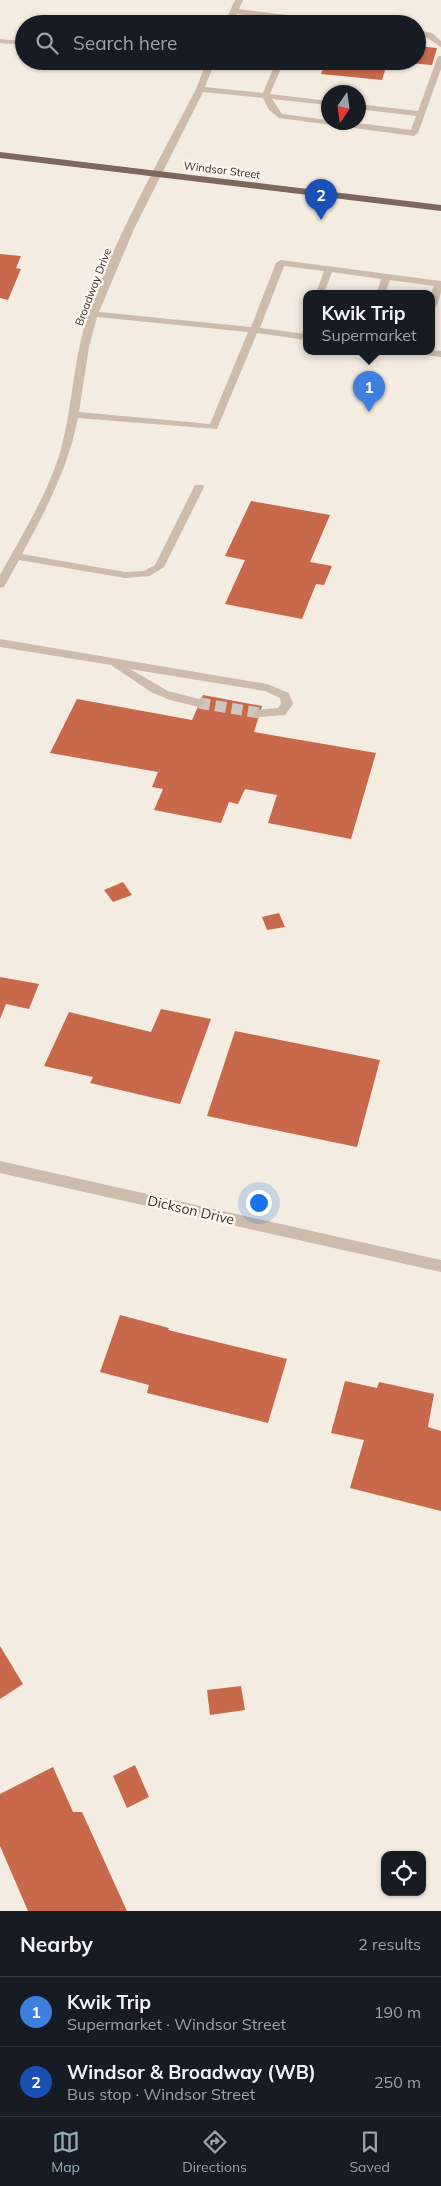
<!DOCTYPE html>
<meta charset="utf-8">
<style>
:root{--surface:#171b24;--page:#20242c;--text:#f1f3f6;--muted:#9ea1a6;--line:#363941;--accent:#92aeb2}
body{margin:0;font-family:Mulish,sans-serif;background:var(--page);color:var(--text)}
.controls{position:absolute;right:15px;bottom:15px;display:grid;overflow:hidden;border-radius:10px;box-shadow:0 1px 4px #0004}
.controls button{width:45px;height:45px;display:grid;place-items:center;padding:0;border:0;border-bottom:1px solid var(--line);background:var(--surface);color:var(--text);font:25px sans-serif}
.compass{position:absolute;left:321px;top:85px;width:45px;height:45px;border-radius:50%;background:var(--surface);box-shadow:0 1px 4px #0004;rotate:193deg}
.you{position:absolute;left:258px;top:1202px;width:18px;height:18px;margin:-12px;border:4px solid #fff;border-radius:50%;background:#1a73e8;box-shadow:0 0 0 8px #1a73e833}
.badge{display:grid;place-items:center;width:32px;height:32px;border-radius:50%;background:var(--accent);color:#fff;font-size:16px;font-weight:700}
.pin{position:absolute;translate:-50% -41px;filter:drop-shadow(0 1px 2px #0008)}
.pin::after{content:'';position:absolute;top:26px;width:18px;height:15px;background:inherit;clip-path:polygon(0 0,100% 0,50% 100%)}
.popup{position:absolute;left:303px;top:290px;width:132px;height:65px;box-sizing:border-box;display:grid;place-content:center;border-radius:10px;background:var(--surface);filter:drop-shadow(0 1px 4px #0005);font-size:16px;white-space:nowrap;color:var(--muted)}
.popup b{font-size:19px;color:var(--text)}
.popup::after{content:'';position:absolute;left:50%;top:100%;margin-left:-10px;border:10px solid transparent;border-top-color:var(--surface)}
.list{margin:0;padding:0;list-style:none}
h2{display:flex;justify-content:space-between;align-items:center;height:65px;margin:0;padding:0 20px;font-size:21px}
h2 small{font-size:16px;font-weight:400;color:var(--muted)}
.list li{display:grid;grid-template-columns:32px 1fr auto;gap:15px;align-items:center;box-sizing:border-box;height:70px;padding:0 20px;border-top:1px solid var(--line)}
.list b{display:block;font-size:19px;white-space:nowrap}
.list p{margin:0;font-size:16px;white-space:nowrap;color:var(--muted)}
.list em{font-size:16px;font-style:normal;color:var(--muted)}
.icon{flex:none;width:28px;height:28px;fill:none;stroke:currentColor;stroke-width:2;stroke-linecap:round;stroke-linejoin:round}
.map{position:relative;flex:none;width:441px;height:1911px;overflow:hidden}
.search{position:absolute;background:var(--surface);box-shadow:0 1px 4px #0004;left:15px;right:15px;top:15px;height:55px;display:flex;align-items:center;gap:12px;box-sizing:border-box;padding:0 18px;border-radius:28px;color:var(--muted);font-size:19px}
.sheet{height:205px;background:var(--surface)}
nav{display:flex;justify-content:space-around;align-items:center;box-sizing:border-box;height:70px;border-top:1px solid var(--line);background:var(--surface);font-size:14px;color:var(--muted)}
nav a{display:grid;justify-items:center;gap:2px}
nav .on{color:var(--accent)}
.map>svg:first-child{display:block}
.building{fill:#c8694b}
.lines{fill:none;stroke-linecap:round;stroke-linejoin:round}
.minor-tunnel{stroke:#cfc6bd;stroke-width:11;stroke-dasharray:11 5.5;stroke-linecap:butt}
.minor{fill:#cdbbac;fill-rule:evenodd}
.major{fill:#7d675c;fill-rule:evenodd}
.labels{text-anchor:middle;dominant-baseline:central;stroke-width:5;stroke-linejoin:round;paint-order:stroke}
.far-street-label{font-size:11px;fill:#3b302b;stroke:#fbf5ee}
.street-label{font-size:14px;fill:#3b302b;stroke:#fbf5ee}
</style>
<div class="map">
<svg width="441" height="1911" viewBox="0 0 441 1911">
<rect width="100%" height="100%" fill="#f4ebe1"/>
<g class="building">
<polygon points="417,46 437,48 432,65 408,63 417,61"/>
<polygon points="326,61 388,61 382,80 321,74"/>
<polygon points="0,254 21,256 16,268 21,269 8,300 0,298"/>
<polygon points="251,501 330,515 310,562 332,566 324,585 316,584 302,619 225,604 245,560 225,556"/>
<polygon points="203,695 262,706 254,732 376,753 351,839 268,823 277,795 245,789 238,804 229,802 221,823 154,810 163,789 152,787 158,772 50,753 77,699 192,720"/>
<polygon points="123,882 132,895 113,902 104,890"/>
<polygon points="279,913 285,927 267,930 262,917"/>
<polygon points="0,977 39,984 29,1009 6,1004 0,1019"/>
<polygon points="161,1009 211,1019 180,1104 90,1083 93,1077 44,1066 69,1012 151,1032"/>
<polygon points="235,1031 380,1060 357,1147 207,1116"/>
<polygon points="120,1315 169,1328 168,1330 287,1359 268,1423 147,1393 149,1385 100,1372"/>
<polygon points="345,1381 377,1388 379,1382 434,1394 428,1427 441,1431 441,1511 350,1488 364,1440 331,1433"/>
<polygon points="0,1646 23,1684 0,1699"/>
<polygon points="241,1686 245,1710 210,1715 207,1690"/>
<polygon points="135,1765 149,1797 127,1808 113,1776"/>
<polygon points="53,1767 73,1812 82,1812 127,1911 28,1911 0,1846 0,1794"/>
</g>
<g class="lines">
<polyline class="minor-tunnel" points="199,703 260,713"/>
<g class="minor">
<polygon points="235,0 243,0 239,9 342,22 346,24 320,24 237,14 232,24 224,24"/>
<polygon points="417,30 432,33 441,41 441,47 426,37 417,34"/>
<polygon points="0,39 24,41 24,45 0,43"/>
<path d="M 438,56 L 441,56 L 441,69 L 418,133 L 414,136 L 279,118 L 269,110 L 263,98 L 203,92 L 134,229 L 99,312 L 251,327 L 276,263 L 281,260 L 441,281 L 441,292 L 437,306 L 432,309 L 431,293 L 434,286 L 390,280 L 385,293 L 377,293 L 381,279 L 332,272 L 324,293 L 316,293 L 324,271 L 284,266 L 260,328 L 306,334 L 306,340 L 257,333 L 217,429 L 78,418 C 68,468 46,510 22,554 L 125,572 L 144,571 L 155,565 L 195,485 L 203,485 L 204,487 L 164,567 L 150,576 L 125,578 L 19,560 L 4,587 L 0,588 L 0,575 C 22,535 48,494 61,449 C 73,405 73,359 88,315 C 115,237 158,163 196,89 L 205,66 L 182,61 L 215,61 L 205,87 L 263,93 L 276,61 L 284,61 L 270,94 L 328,101 L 328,105 L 272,99 L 282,114 L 328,120 L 328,122 L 351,122 L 411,130 L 416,116 L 358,109 L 358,104 L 418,111 ZM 97,317 L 248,332 L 210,424 L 79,412 L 89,347 Z"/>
<polygon points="432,350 441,351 441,357 416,354 411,351"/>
<polygon points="0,639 267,684 289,693 293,704 285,715 260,717 256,716 254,713 256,710 278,708 281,704 280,698 265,691 130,669 168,691 203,700 205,703 199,707 170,700 151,692 111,665 0,647"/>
<polygon points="0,1161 441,1260 441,1272 0,1173"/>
</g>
<polygon class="major" points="0,152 441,205 441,211 0,158"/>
</g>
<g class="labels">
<g class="far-street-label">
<text transform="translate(222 170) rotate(7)">Windsor Street</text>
<text transform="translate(93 287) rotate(-69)">Broadway Drive</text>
</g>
<g class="street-label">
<text transform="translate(191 1210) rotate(13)">Dickson Drive</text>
</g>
</g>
</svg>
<div class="controls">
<button><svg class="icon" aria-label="locate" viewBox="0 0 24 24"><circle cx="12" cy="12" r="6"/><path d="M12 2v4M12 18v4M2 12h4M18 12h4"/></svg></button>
</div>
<svg class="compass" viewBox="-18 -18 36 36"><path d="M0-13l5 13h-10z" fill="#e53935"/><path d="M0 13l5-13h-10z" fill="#9ea1a6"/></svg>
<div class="you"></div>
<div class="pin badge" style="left:369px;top:412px;background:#3f7fe0">1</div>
<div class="popup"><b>Kwik Trip</b>Supermarket</div>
<div class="pin badge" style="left:321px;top:220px;background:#1a4fb4">2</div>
<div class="search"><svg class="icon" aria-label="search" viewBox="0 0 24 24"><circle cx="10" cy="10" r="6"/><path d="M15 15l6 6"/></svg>Search here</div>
</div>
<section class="sheet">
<h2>Nearby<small>2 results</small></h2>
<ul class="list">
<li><span class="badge" style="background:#3f7fe0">1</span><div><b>Kwik Trip</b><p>Supermarket · Windsor Street</p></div><em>190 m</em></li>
<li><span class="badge" style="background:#1a4fb4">2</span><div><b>Windsor &amp; Broadway (WB)</b><p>Bus stop · Windsor Street</p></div><em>250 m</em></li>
</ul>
</section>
<nav>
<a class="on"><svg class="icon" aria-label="map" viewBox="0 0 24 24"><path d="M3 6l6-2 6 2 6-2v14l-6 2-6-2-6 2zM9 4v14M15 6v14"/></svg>Map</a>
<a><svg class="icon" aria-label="directions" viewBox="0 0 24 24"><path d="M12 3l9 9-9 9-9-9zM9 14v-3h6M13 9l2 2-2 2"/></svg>Directions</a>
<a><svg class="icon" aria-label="saved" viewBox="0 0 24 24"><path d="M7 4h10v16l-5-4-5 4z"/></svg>Saved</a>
</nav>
